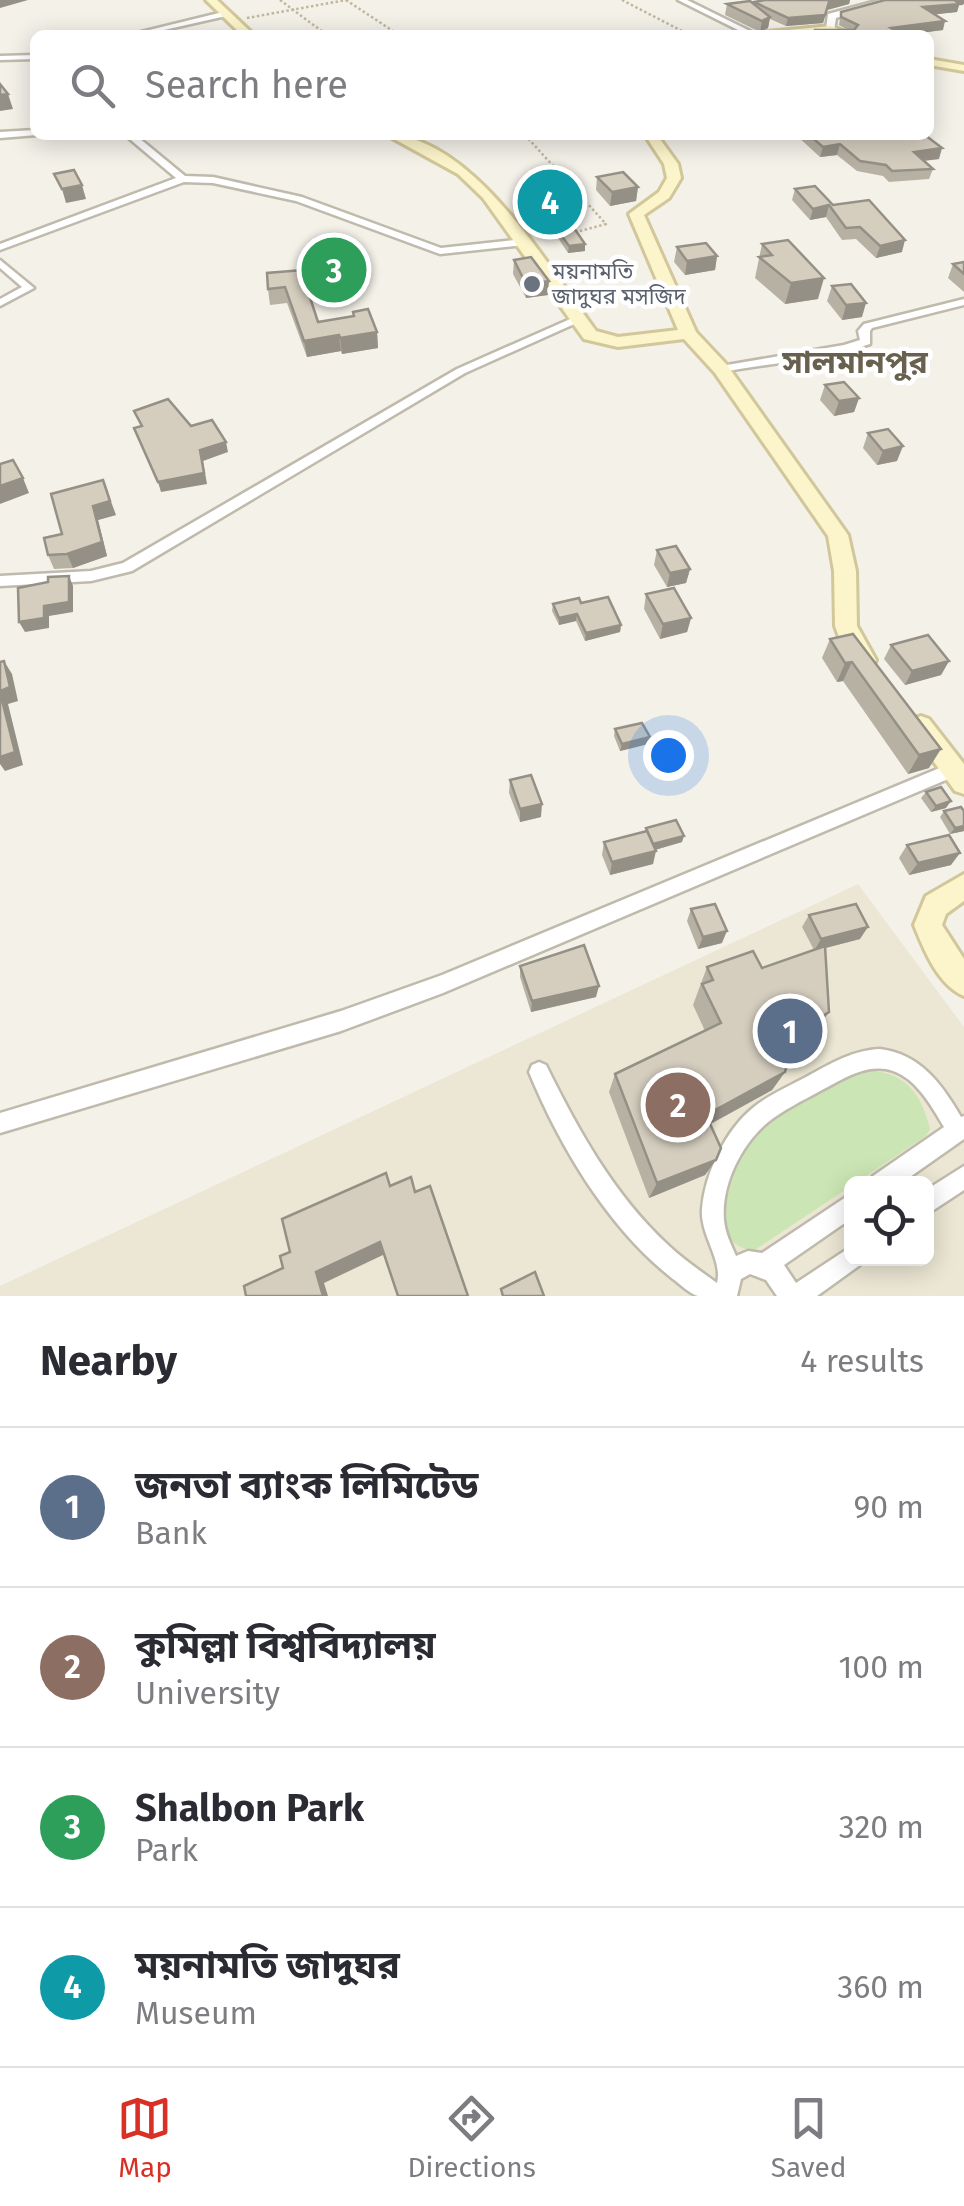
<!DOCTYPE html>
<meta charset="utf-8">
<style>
:root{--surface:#fff;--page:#f7f7f7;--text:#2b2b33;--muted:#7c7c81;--line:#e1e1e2;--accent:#d93025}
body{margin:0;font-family:"Fira Sans","Noto Sans Bengali",sans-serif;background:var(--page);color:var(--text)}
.controls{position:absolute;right:30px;bottom:30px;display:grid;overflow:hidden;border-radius:15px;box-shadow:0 5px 25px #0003}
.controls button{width:90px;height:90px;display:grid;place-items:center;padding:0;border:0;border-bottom:2px solid var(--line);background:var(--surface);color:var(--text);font:50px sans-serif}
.you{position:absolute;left:668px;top:755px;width:35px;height:35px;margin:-25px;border:8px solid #fff;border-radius:50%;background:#1a73e8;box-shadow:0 0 0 15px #1a73e833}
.badge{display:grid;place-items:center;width:65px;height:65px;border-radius:50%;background:var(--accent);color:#fff;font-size:32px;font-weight:700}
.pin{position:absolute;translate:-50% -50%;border:5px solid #fff;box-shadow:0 2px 10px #0006}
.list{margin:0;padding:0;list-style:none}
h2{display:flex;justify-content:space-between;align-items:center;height:130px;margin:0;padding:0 40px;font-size:42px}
h2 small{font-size:32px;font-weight:400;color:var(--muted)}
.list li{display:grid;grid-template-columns:65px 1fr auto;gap:30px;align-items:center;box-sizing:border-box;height:160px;padding:0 40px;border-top:2px solid var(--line)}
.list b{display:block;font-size:38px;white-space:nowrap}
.list p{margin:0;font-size:32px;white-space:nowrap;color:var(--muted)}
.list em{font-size:32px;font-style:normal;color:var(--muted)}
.icon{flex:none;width:55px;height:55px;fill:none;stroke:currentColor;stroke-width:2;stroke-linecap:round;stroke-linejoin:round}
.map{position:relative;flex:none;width:964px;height:1296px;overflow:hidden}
.search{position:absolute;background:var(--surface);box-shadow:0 5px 25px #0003;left:30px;right:30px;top:30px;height:110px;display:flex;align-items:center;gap:25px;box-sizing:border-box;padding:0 35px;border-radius:15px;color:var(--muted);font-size:38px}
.sheet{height:770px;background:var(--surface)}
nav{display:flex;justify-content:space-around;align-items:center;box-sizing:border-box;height:140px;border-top:2px solid var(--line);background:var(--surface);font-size:28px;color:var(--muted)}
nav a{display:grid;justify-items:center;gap:5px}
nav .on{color:var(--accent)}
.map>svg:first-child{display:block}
.education{fill:#ece7d4;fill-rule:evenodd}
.green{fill:#cbe6b4}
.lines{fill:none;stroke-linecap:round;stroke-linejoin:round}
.minor-casing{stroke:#bfbaac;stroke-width:5}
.tertiary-casing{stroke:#bfbaac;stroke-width:5}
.secondary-casing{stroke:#d1c79a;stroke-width:6}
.path{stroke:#c0b79e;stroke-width:2.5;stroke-dasharray:2.5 2.5;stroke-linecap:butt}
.minor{fill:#fff;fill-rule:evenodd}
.tertiary{fill:#fff;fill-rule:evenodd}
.secondary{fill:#fcf4ca;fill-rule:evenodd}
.wall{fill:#b7b1a4}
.shaded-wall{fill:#959086}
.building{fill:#d5cebf;stroke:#959086;stroke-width:2.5}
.worship-dot{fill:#6b7280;stroke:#fff;stroke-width:4}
.labels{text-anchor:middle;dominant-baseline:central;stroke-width:9;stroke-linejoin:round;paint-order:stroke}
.far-worship-label{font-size:22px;fill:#5b616d;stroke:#fff;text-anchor:start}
.far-district-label{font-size:32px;font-weight:bold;fill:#69614f;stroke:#fff}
</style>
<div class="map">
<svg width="964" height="1296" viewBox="0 0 964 1296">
<rect width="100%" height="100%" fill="#f4f1e9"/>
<path class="education" d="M 858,884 L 964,1027 L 964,1296 L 0,1296 L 0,1286 ZM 852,1184 L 926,1184 L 926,1258 L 852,1258 Z"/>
<path class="green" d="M 876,1071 C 910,1076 922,1098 930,1129 L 926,1136 L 755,1250 C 739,1250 730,1242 723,1227 C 722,1199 746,1133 770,1116 C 800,1095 841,1076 876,1071 Z"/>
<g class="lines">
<defs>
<g id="minor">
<polygon points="678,0 687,0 758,35 748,35"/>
<polygon points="223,12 226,16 142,35 129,35"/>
<polygon points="35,55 35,59 0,60 0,56"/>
<polygon points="35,130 35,135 37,135 0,138 0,132"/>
<polygon points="125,135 139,138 185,176 213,177 302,197 441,248 524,239 529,242 524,245 440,254 296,201 213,183 184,182 0,250 0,244 176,178"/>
<polygon points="0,260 34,288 0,306 0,299 22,287 0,268"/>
<path d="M 964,299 L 964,305 L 872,328 L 870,331 L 870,344 C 821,360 771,363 721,372 L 715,369 L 721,366 L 844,345 L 860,340 L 858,331 L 864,324 Z"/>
<polygon points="577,316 581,317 581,321 465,373 132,571 91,581 0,586 0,576 91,571 123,563 457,369"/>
<polygon points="954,762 960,764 962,769 960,774 443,993 341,1031 0,1133 0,1113 341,1011 442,975"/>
<path d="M 880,1049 C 920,1054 942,1084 961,1117 L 964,1116 L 964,1139 L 900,1184 L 870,1184 L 873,1176 L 944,1127 C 932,1107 917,1079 893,1071 C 867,1062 842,1080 820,1091 C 802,1101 783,1110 767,1123 C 741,1145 721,1185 724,1220 C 725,1233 731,1244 736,1256 L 748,1251 L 762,1253 L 852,1193 L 852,1218 L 784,1265 L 796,1283 L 852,1246 L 852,1258 L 863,1258 L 860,1265 L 817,1296 L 777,1296 L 766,1280 L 750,1274 L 741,1279 L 737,1296 C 725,1296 709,1296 698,1296 C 690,1294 680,1284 673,1279 C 608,1228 560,1147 529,1072 L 532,1065 L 539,1062 L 546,1065 C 578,1130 614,1195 668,1245 C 683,1259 700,1271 717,1283 C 723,1260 700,1235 702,1209 C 705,1173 726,1129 754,1107 C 770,1094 790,1086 808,1076 C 831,1063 854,1050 880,1049 Z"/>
<polygon points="964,1166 964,1190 926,1215 926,1190"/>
</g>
<polygon id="tertiary" points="880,0 896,0 836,18 834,31 826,29 828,14"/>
<g id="secondary">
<polygon points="206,0 217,0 254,35 242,35"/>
<polygon points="831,26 852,35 761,35 767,32"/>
<polygon points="929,59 964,65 964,71 929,65"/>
<path d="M 387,135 C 472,135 550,269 596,331 L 618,337 L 678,330 L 629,214 L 659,192 L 667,178 L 664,164 L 645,135 L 657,135 L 678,164 L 681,178 L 669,198 L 644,215 L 696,332 L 727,365 L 848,535 L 856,571 L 857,626 L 876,660 L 873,666 L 857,666 L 842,645 L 835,626 L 834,571 L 828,536 L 715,373 L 684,339 L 618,347 L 584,339 L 483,198 L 458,174 Z"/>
<polygon points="921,716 929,719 964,764 964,794 955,791 913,733 909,726 913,719"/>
<path d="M 964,874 L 964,901 L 946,914 L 942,925 L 964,959 L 964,996 C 938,985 924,950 914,925 L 926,896 Z"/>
</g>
</defs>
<use href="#minor" class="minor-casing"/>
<use href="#tertiary" class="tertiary-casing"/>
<use href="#secondary" class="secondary-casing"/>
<g class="path">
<polyline points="280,0 327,35"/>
<polyline points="346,0 399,35"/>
<polyline points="622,0 682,31 664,35"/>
<polyline points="247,18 346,0"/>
<polyline points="525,135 606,224 573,233"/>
</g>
<use href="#minor" class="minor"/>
<use href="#tertiary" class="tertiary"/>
<use href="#secondary" class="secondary"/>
</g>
<g class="wall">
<polygon points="765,0 850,0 849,4 827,10 823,23 786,26 770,19 768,28 760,32 725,15 727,4 754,4"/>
<polygon points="959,5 957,12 934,14 943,30 904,35 813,35 814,30 848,30 839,25 841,12"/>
<polygon points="796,135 878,135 939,159 924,161 933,169 929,179 889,182 883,176 857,171 837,155 820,157"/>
<polygon points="597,177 638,187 636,201 610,206 596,190"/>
<polygon points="795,189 833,205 902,252 876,258 856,239 842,240 826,217 810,220 792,200"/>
<polygon points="558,231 585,251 568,253 558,238"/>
<polygon points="762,244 818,299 785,304 755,278"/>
<polygon points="677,247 717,256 715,270 685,275 674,262"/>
<polygon points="514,260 548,295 526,298 513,274"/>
<polygon points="964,262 964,292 948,278 953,264"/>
<polygon points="327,268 331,299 311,301 318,322 353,316 353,312 377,332 378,348 342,354 341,351 307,357 287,303 270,305 268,289"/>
<polygon points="832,286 862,317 842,320 827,301"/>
<polygon points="825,385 859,398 854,412 834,416 820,400"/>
<polygon points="868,433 897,461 877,465 863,448"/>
<polygon points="51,494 116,515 98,520 107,556 73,568 54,569 48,555 62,534"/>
<polygon points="657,550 690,569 686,583 667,587 654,565"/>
<polygon points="646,594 691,618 687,632 660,639 644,609"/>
<polygon points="581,603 621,625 620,632 585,641 576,621 559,625 552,611 553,604"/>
<polygon points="853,634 929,768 908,774 843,681 837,682 822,658 830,639"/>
<polygon points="891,645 949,661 941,675 905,685 884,659"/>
<polygon points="615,729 650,737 648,744 620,751 614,736"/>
<polygon points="510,780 541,817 520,822 509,793"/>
<polygon points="926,792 946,808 931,812 921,798"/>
<polygon points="944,811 964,811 964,831 950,834 940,817"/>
<polygon points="646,828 682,842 655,850 653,864 610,875 602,855 604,842 645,832"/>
<polygon points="907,845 951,865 909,875 899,858"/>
<polygon points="691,909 722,943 698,949 687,921"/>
<polygon points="809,915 860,939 825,948 814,1032 792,1046 785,1072 772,1090 710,1124 716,1160 705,1175 649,1198 609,1092 615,1074 705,1031 693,1005 707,967 762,968 814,950 802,927"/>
<polygon points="520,966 596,997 531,1012 520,977"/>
</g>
<g class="shaded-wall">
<polygon points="0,0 28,0 0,8"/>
<polygon points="837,0 850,0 849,4 827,10 823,23 786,26 788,18"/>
<polygon points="952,0 964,0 964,4 959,5 957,12 921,16 923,7"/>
<polygon points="770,17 768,28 760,32 762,21"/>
<polygon points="945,21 943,30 904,35 888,35 891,28"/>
<polygon points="8,94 13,109 0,111 0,95"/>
<polygon points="840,144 837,155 820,157 823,147"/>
<polygon points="942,148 939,159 911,162 914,152"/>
<polygon points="82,185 86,199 66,203 62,189"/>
<polygon points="638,187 636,201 610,206 612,192"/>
<polygon points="829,205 826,217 810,220 813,209"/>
<polygon points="905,240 902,252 876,258 880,246"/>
<polygon points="585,244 585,251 568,253 569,246"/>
<polygon points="717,256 715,270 685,275 687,261"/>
<polygon points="824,278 818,299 785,304 791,283"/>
<polygon points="549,281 548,295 526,298 526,284"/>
<polygon points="866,303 862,317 842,320 846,305"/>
<polygon points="377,332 378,348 342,354 340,338"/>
<polygon points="339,335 341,351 307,357 304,341"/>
<polygon points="859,398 854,412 834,416 839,401"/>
<polygon points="226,442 228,452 203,461 207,484 161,492 158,482 200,450"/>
<polygon points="903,446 897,461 877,465 883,451"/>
<polygon points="23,478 29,493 0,504 0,486"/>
<polygon points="103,480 116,515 98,520 107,556 73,568 67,554 93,506"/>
<polygon points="690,569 686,583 667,587 670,573"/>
<polygon points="69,576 73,586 73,612 49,616 49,628 25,632 19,622 44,606"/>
<polygon points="577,614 576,621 559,625 559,618"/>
<polygon points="691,618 687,632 660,639 663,624"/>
<polygon points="621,625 620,632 585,641 586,633"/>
<polygon points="4,661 12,674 18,701 8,704 23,765 5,771 0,764 0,692"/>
<polygon points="949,661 941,675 905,685 912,671"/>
<polygon points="852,662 843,681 837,682 845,663"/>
<polygon points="650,737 648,744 620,751 622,744"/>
<polygon points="941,749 929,768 908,774 919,755"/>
<polygon points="951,801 946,808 931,812 936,806"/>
<polygon points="542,804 541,817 520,822 520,809"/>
<polygon points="964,826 964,831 950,834 955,828"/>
<polygon points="684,836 682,842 651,851 653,844"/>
<polygon points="656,851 653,864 610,875 612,862"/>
<polygon points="960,853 951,865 909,875 918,863"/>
<polygon points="868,927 860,939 814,951 821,939"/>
<polygon points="727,931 722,943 698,949 703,937"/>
<polygon points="599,986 596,997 531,1012 532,1001"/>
<polygon points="829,1012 814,1032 782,1053 795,1033"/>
<polygon points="785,1072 772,1090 696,1132 706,1115"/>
<polygon points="716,1160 705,1175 649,1198 657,1183"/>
<polygon points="380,1242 385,1254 324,1283 328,1296 323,1296 316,1272"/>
</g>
<g class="building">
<polygon points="765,0 837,0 829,2 825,15 788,18 754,2"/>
<polygon points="885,0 954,0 960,4 923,7 945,21 891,28 900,33 888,35 825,35 814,30 854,30 858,25 841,17 841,12"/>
<polygon points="750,1 770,17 762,21 727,4"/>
<polygon points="0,84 8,94 0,95"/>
<polygon points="809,135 878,135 881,137 900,135 925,135 942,148 914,152 933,169 892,171 886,165 860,161 840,144 823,147"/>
<polygon points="74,170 82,185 62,189 54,174"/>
<polygon points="623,172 638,187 612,192 597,177"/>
<polygon points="815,186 833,205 869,200 905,240 880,246 860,227 846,228 829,205 813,209 795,189"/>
<polygon points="574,228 585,244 569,246 558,231"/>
<polygon points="788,240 824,278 791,283 759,257 772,255 762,244"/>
<polygon points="706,243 717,256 687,261 677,247"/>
<polygon points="531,257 549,281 526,284 514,260"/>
<polygon points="964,262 964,274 953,264"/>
<polygon points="327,268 329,284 306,285 318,322 354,316 353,312 368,309 377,332 340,338 339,335 304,341 285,287 268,289 267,273"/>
<polygon points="851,284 866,303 846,305 832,286"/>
<polygon points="844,382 859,398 839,401 825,385"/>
<polygon points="168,399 191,426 212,420 226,442 200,450 204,473 158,482 134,428 142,426 134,411"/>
<polygon points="888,429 903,446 883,451 868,433"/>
<polygon points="13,460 23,478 0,486 0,464"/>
<polygon points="103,480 110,501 93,506 102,542 67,554 48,555 44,538 62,534 51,494"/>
<polygon points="676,546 690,569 670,573 657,550"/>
<polygon points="69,576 69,602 44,606 44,618 19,622 18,588 48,582 48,577"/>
<polygon points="674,588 691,618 663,624 646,594"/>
<polygon points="608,597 621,625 586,633 577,614 559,618 553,604 579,598 581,603"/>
<polygon points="853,634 941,749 919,755 852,662 845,663 830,639"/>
<polygon points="928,635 949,661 912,671 891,645"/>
<polygon points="4,661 10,687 0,691 0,662"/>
<polygon points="0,692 15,752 0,757"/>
<polygon points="642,723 650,737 622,744 615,729"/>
<polygon points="531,775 542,804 520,809 510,780"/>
<polygon points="941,787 951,801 936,806 926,792"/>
<polygon points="961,807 964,811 964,826 955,828 944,811"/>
<polygon points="676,820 684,836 653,844 646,828"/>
<polygon points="647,831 656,851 612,862 604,842"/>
<polygon points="949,835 960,853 918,863 907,845"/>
<polygon points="715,904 727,931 703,937 691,909"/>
<polygon points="856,904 868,927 821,939 809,915"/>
<polygon points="584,945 599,986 532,1001 520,966"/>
<polygon points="825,946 829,1012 795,1033 785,1072 706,1115 721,1148 716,1160 657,1183 615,1074 721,1023 702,984 713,980 707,967 753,951 762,968"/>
<polygon points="386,1173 390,1186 411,1177 415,1192 430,1186 468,1296 398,1296 380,1242 316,1272 323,1296 246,1296 244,1286 283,1268 280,1256 290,1252 282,1219"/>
<polygon points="535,1272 544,1296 503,1296 501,1289"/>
</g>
<circle class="worship-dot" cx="532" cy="284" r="10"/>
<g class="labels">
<g class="far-worship-label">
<text x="552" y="271">ময়নামতি<tspan x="552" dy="25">জাদুঘর মসজিদ</tspan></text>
</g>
<g class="far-district-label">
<text x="855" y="362">সালমানপুর</text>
</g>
</g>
</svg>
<div class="controls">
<button><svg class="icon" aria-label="locate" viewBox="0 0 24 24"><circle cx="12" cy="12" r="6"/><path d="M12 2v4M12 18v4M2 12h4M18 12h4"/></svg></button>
</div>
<div class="you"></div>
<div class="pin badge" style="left:790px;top:1031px;background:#5c6f8a">1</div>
<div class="pin badge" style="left:678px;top:1105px;background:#8d6e63">2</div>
<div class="pin badge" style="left:334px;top:270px;background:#2e9e5b">3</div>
<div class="pin badge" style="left:550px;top:202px;background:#0f9aa8">4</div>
<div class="search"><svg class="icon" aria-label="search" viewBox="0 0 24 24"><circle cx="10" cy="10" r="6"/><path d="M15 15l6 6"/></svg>Search here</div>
</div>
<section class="sheet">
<h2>Nearby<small>4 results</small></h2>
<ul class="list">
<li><span class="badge" style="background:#5c6f8a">1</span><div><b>জনতা ব্যাংক লিমিটেড</b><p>Bank</p></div><em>90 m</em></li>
<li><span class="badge" style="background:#8d6e63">2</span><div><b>কুমিল্লা বিশ্ববিদ্যালয়</b><p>University</p></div><em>100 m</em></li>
<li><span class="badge" style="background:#2e9e5b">3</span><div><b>Shalbon Park</b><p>Park</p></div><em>320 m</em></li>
<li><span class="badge" style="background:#0f9aa8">4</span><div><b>ময়নামতি জাদুঘর</b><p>Museum</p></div><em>360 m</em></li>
</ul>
</section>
<nav>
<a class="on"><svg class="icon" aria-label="map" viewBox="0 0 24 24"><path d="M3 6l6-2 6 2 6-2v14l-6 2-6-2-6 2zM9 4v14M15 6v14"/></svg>Map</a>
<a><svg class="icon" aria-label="directions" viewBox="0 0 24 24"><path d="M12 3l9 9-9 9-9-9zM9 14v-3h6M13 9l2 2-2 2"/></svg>Directions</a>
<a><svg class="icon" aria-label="saved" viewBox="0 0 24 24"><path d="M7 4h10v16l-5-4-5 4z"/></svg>Saved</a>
</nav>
